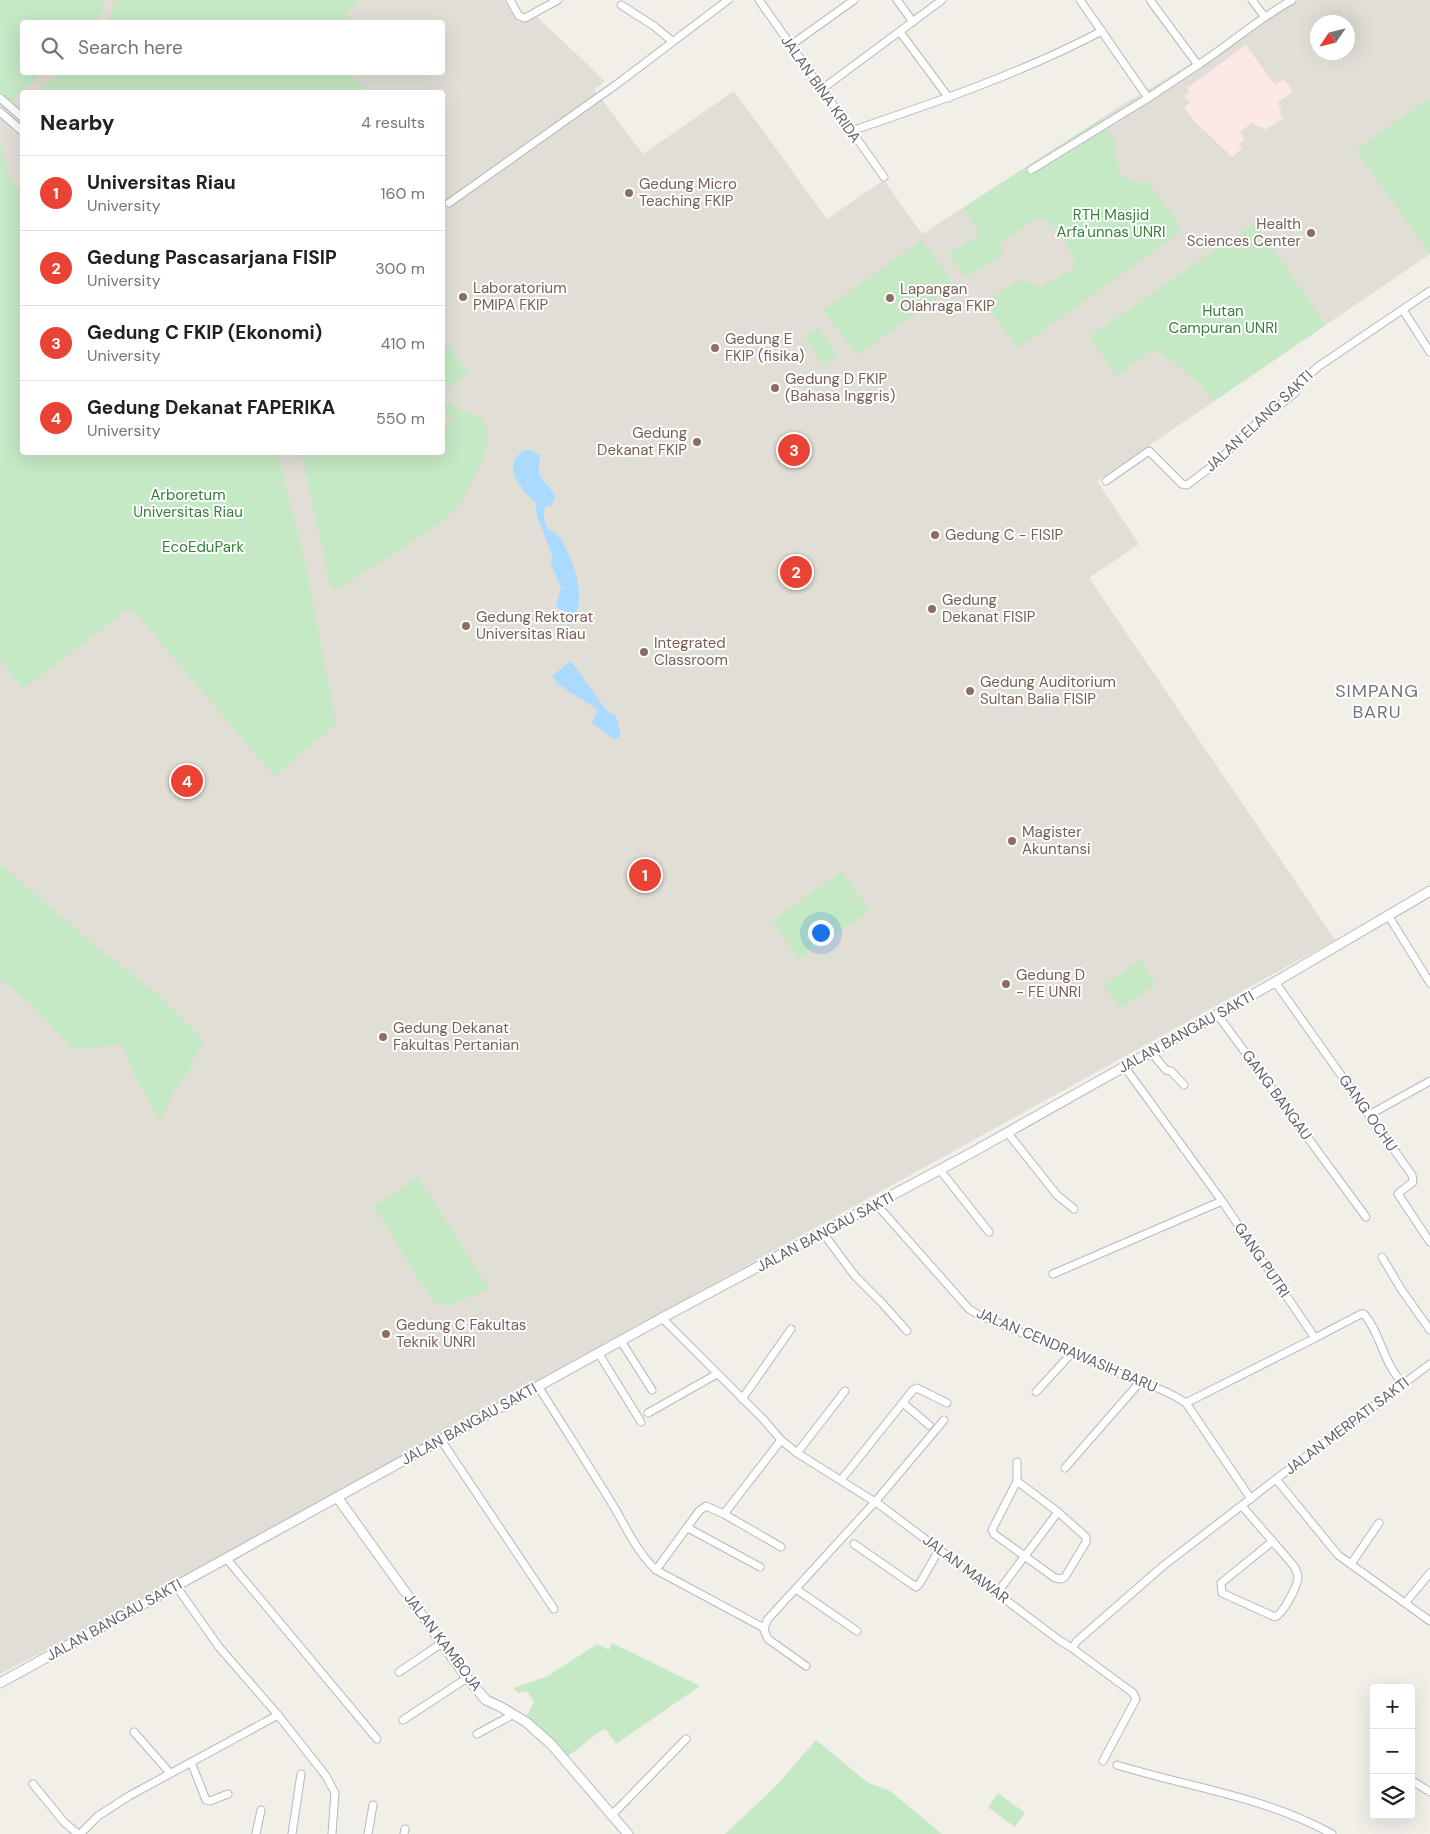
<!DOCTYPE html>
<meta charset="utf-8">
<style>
:root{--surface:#fff;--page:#f2f2f2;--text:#202124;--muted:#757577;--line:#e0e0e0;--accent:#ea4335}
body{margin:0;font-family:"DM Sans",sans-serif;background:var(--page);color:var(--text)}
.controls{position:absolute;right:15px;bottom:15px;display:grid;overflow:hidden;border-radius:5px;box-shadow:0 5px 20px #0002}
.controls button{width:45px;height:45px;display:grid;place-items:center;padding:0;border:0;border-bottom:1px solid var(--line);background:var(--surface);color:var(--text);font:25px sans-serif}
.compass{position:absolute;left:1310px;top:15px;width:45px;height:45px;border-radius:50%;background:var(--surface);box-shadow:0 5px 20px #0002;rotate:235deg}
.you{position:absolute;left:820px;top:932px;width:18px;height:18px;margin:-12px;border:4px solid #fff;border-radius:50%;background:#1a73e8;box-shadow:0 0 0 8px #1a73e833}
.badge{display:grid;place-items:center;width:32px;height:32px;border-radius:50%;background:var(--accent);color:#fff;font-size:16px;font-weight:700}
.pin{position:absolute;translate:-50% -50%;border:2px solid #fff;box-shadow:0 1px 5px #0006}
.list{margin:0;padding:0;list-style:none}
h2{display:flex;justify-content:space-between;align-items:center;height:65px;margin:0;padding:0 20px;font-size:21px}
h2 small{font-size:16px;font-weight:400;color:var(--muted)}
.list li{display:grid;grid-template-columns:32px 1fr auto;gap:15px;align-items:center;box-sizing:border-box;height:75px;padding:0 20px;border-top:1px solid var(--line)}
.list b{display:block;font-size:19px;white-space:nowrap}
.list p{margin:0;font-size:16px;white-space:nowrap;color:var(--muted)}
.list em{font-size:16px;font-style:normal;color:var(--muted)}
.icon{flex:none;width:28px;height:28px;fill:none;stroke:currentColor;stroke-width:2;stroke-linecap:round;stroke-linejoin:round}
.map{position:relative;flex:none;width:1430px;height:1834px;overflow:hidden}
.search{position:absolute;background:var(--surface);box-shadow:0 5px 20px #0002;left:20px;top:20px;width:425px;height:55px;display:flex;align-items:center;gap:12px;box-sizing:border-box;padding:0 18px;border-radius:5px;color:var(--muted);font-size:19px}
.panel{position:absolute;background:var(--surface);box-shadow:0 5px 20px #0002;left:20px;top:90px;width:425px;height:365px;border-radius:5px}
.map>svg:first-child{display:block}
.education{fill:#e1ded6;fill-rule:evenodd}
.medical{fill:#fce8e6}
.green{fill:#c5e8c5}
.water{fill:#aadaff}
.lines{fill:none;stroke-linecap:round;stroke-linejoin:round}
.minor-casing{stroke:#b5b8bc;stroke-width:9}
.tertiary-casing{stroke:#b5b8bc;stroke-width:11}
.minor{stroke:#fff;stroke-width:7}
.tertiary{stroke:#fff;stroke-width:9}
.education-dot{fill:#8d6e63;stroke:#fff;stroke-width:2}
.labels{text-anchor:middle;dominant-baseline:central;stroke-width:4;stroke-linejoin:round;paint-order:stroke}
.street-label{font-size:15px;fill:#5f6368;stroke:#fff}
.education-label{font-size:15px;fill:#785e54;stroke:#fff;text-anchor:start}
.park-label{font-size:15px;fill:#348238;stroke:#fff}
.quarter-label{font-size:18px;letter-spacing:1px;fill:#70757a;stroke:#fff}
</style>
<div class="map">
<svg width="1430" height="1834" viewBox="0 0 1430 1834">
<rect width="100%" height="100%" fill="#f1efe8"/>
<path class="education" d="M 0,0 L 504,0 L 518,23 L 536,16 L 605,81 L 594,89 L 643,154 L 734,91 L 827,219 L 884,180 L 922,234 L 1119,107 L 1296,0 L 1430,0 L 1430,254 L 1097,481 L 1139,544 L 1089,578 L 1335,940 L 137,1603 L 0,1674 ZM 22,22 L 442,22 L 442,72 L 22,72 ZM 1318,22 L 1348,22 L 1348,52 L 1318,52 ZM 22,92 L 442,92 L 442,452 L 22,452 Z"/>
<polygon class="medical" points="1246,45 1275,85 1284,79 1293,92 1277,103 1282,110 1279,112 1283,118 1265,130 1262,127 1256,126 1253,122 1240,132 1245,140 1239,144 1242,149 1232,157 1193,120 1184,107 1190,103 1184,96 1189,92 1187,88"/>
<g class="green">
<polygon points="0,0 101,0 105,6 96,22 22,22 22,72 43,73 11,101 0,91"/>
<polygon points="116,0 357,0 349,12 346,22 108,22 112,7"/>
<polygon points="59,73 351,73 365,92 37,92"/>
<polygon points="1430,98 1430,254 1356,150"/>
<polygon points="1101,119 1116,143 1114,150 1119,161 1117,164 1121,175 1138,184 1145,180 1148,182 1177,221 1182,231 1023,345 1016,347 985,302 1015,282 1023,281 1040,287 1069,271 1076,264 1062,235 1045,219 1035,220 1000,242 1003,254 965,278 949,254 980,235 963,208"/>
<polygon points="0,141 10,180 22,191 22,452 277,453 306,566 336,724 274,776 134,611 128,609 23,689 0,658"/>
<polygon points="1255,223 1326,325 1214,401 1201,384 1154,348 1117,376 1089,337"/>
<polygon points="922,240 955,286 857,355 824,310"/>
<polygon points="818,327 837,356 823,365 805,336"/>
<polygon points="443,338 468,373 450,387 443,383"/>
<polygon points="443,401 483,419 488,433 484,457 461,503 446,518 423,534 339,589 330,586 302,453 442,452 443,425 454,420 443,413"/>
<polygon points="0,864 93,944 151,989 204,1041 198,1050 188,1072 174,1091 161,1121 134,1075 122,1045 73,1049 35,1008 0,978"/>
<polygon points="842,871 869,911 799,959 772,921"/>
<polygon points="1141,960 1156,984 1120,1008 1104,985"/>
<polygon points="418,1177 489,1289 450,1305 435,1304 374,1207"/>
<polygon points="612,1643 700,1686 616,1744 607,1731 603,1729 567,1757 527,1715 534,1702 527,1691 518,1693 513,1688 548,1676 597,1644 609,1650"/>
<polygon points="816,1740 867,1782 890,1791 942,1834 725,1834 777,1785"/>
<polygon points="998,1793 1025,1813 1015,1827 988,1807"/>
</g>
<g class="water">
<path d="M 524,450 L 531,450 L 540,455 C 540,460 538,467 539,472 C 541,481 551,487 555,496 L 552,505 L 547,506 L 544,510 C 544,537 553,525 562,541 C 576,566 589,604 568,627 L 565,614 L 556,606 L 561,588 L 551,564 L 552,555 L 537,516 L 535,502 C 520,489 501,466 524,450 Z"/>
<path d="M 571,661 L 607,711 L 616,716 L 621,735 L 615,740 L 592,723 L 596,714 L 597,709 C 581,698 563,691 552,676 Z"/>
</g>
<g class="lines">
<defs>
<g id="minor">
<polyline points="510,0 519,16 525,18 558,0"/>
<polyline points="759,0 884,177"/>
<polyline points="897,0 913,22"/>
<polyline points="1080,0 1148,98"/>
<polyline points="1252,0 1264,16"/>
<polyline points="621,5 654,26 672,41"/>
<polyline points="900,32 949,98"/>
<polyline points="791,45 854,0"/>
<path d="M 1198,65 C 1230,44 1258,19 1292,0"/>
<polyline points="822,89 942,0"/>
<polyline points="0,98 22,117"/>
<polyline points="0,112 22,131"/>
<path d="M 851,131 C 937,102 1022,73 1102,31"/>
<polyline points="1031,170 1148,98 1198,65 1150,0"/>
<polyline points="449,203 617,84 728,0"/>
<polyline points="1403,310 1430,352"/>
<polyline points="1106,481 1149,451 1182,484 1187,485 1215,464 1259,421 1295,393 1303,380 1319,366 1430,291"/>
<polyline points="1388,915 1430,983"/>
<polyline points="1275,982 1412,1175 1413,1182 1400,1192 1398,1194 1430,1242"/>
<polyline points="1217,1014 1366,1217"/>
<polyline points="1151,1052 1166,1070 1171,1071 1184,1085"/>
<polyline points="1124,1066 1222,1201 1315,1338 1186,1403"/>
<polyline points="1369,1115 1430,1081"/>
<polyline points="1007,1132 1057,1195 1074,1209"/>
<polyline points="940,1170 989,1232"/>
<path d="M 877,1205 L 969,1309 L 979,1315 L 1140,1382 C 1157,1387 1171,1393 1186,1403 L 1251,1499"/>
<polyline points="823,1233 855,1276 882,1303 907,1331"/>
<polyline points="1382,1257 1401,1289 1430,1330"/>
<polyline points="1053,1274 1222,1201"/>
<polyline points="662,1318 764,1420 781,1440 797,1453 880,1505 1059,1640 1072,1648 1077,1641 1163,1566 1276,1479"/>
<path d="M 1315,1338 L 1361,1314 L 1364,1314 C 1382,1335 1382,1363 1404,1384"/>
<polyline points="621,1341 652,1390"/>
<polyline points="599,1354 641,1422"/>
<polyline points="1430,1364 1276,1479 1338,1555 1430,1621"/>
<path d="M 538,1386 C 563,1426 589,1466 614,1507 C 627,1529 637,1552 656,1570 L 764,1628"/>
<polyline points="1036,1392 1071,1354"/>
<polyline points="742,1399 791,1329"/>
<polyline points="903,1403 929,1425"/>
<polyline points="648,1413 717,1374"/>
<polyline points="441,1440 554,1609"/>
<polyline points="797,1453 845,1391"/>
<polyline points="1065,1468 1140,1382"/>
<polyline points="841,1480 913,1390 917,1388 947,1403"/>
<polygon points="1017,1481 1058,1512 1086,1537 1086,1542 1065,1577 1061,1579 1055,1578 994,1534 992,1530"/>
<polyline points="1017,1481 1017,1462"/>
<path d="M 1242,1506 L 1294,1566 C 1296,1570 1298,1574 1298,1578 C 1297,1587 1283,1614 1275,1617 L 1222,1593 L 1221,1583 L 1273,1541"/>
<polyline points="724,1514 781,1440"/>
<polyline points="688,1528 760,1567"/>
<polyline points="854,1544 916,1587 920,1583 939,1550"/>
<polyline points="226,1558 377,1739"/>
<polyline points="1351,1564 1379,1523"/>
<polyline points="656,1570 699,1511 706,1506 724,1514 781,1547"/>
<polyline points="176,1586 219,1647 278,1715 326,1776 335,1793 332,1834"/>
<polyline points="796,1589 857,1631"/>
<polyline points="997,1593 1058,1512"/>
<polyline points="1406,1602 1430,1573"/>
<polyline points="1072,1648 1133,1693 1136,1699 1103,1761"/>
<polyline points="806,1666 768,1639 764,1630 767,1620 875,1502 944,1420"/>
<polyline points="399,1672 442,1643"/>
<polyline points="403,1720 467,1678"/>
<polyline points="134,1732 170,1773"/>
<polyline points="477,1734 514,1714"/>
<polyline points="191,1762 206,1800 210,1801 228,1794"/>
<path d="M 1117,1765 C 1188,1787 1266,1797 1332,1834"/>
<polyline points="1411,1780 1430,1792"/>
<polyline points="33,1784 64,1822 78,1834"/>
<polyline points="611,1816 686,1739"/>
<polyline points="80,1834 98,1816 129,1796 278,1715"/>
<polyline points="256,1834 261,1810"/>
<polyline points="292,1834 301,1774"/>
<polyline points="368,1834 373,1805"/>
<polyline points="404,1834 405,1829"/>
</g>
<g id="tertiary">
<polyline points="337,1497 467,1678 486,1700 501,1707 526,1722 551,1744 628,1834"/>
<polyline points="0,1683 662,1318 971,1153 1275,982 1430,891"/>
</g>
</defs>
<use href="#minor" class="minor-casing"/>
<use href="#tertiary" class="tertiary-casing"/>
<use href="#minor" class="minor"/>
<use href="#tertiary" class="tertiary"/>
</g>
<g class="education-dot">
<circle cx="629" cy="193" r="5"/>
<circle cx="1311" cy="233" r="5"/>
<circle cx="463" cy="297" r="5"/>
<circle cx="890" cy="298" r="5"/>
<circle cx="715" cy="348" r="5"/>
<circle cx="775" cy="388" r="5"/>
<circle cx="697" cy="442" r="5"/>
<circle cx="935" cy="535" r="5"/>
<circle cx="932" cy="609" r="5"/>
<circle cx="466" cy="626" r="5"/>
<circle cx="644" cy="652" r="5"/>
<circle cx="970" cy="691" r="5"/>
<circle cx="1012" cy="841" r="5"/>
<circle cx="1006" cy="984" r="5"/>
<circle cx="383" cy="1037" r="5"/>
<circle cx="386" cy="1334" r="5"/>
</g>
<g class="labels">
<g class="street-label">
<text transform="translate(821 89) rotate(55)">JALAN BINA KRIDA</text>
<text transform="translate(1259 421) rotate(-43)">JALAN ELANG SAKTI</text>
<text transform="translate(1186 1032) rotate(-29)">JALAN BANGAU SAKTI</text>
<text transform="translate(1277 1095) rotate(54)">GANG BANGAU</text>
<text transform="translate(1368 1113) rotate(55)">GANG OCHU</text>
<text transform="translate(825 1232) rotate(-28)">JALAN BANGAU SAKTI</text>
<text transform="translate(1262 1260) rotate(56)">GANG PUTRI</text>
<text transform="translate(1067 1350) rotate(23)">JALAN CENDRAWASIH BARU</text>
<text transform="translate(469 1424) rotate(-29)">JALAN BANGAU SAKTI</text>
<text transform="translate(1347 1426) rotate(-37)">JALAN MERPATI SAKTI</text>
<text transform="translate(966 1569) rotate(37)">JALAN MAWAR</text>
<text transform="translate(114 1620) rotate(-29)">JALAN BANGAU SAKTI</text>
<text transform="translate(443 1642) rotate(53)">JALAN KAMBOJA</text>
</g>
<g class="education-label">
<text x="639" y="184">Gedung Micro<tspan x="639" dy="17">Teaching FKIP</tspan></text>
<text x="1301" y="224" text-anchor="end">Health<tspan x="1301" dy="17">Sciences Center</tspan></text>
<text x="473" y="288">Laboratorium<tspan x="473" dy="17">PMIPA FKIP</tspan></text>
<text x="900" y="289">Lapangan<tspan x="900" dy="17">Olahraga FKIP</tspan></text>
<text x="725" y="339">Gedung E<tspan x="725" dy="17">FKIP (fisika)</tspan></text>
<text x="785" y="379">Gedung D FKIP<tspan x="785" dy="17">(Bahasa Inggris)</tspan></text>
<text x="687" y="433" text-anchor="end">Gedung<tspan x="687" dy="17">Dekanat FKIP</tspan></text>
<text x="945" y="535">Gedung C - FISIP</text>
<text x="942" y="600">Gedung<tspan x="942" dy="17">Dekanat FISIP</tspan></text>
<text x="476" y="617">Gedung Rektorat<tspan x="476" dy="17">Universitas Riau</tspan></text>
<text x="654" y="643">Integrated<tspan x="654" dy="17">Classroom</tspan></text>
<text x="980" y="682">Gedung Auditorium<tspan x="980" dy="17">Sultan Balia FISIP</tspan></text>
<text x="1022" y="832">Magister<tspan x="1022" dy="17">Akuntansi</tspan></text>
<text x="1016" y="975">Gedung D<tspan x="1016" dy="17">- FE UNRI</tspan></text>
<text x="393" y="1028">Gedung Dekanat<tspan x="393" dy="17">Fakultas Pertanian</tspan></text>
<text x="396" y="1325">Gedung C Fakultas<tspan x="396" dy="17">Teknik UNRI</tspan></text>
</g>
<g class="park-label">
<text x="1111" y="215">RTH Masjid<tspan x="1111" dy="17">Arfa'unnas UNRI</tspan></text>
<text x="1223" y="311">Hutan<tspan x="1223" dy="17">Campuran UNRI</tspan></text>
<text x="188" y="495">Arboretum<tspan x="188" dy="17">Universitas Riau</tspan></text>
<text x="203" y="547">EcoEduPark</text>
</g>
<g class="quarter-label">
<text x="1377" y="691">SIMPANG<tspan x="1377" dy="21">BARU</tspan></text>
</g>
</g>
</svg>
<div class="controls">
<button>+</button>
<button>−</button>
<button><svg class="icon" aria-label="layers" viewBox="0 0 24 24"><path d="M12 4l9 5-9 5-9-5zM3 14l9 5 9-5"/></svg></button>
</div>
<svg class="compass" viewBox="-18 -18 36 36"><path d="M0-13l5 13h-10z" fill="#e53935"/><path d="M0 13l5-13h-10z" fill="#757577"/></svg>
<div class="you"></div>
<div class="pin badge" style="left:645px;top:875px">1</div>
<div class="pin badge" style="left:796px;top:572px">2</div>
<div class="pin badge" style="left:794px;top:450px">3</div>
<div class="pin badge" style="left:187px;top:781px">4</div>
<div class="search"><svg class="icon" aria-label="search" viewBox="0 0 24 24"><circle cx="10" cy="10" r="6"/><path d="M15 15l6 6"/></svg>Search here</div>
<section class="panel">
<h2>Nearby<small>4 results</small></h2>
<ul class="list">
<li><span class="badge">1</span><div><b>Universitas Riau</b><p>University</p></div><em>160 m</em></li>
<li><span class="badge">2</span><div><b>Gedung Pascasarjana FISIP</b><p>University</p></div><em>300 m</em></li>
<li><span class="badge">3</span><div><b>Gedung C FKIP (Ekonomi)</b><p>University</p></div><em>410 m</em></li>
<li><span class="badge">4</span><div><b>Gedung Dekanat FAPERIKA</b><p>University</p></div><em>550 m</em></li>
</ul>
</section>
</div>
